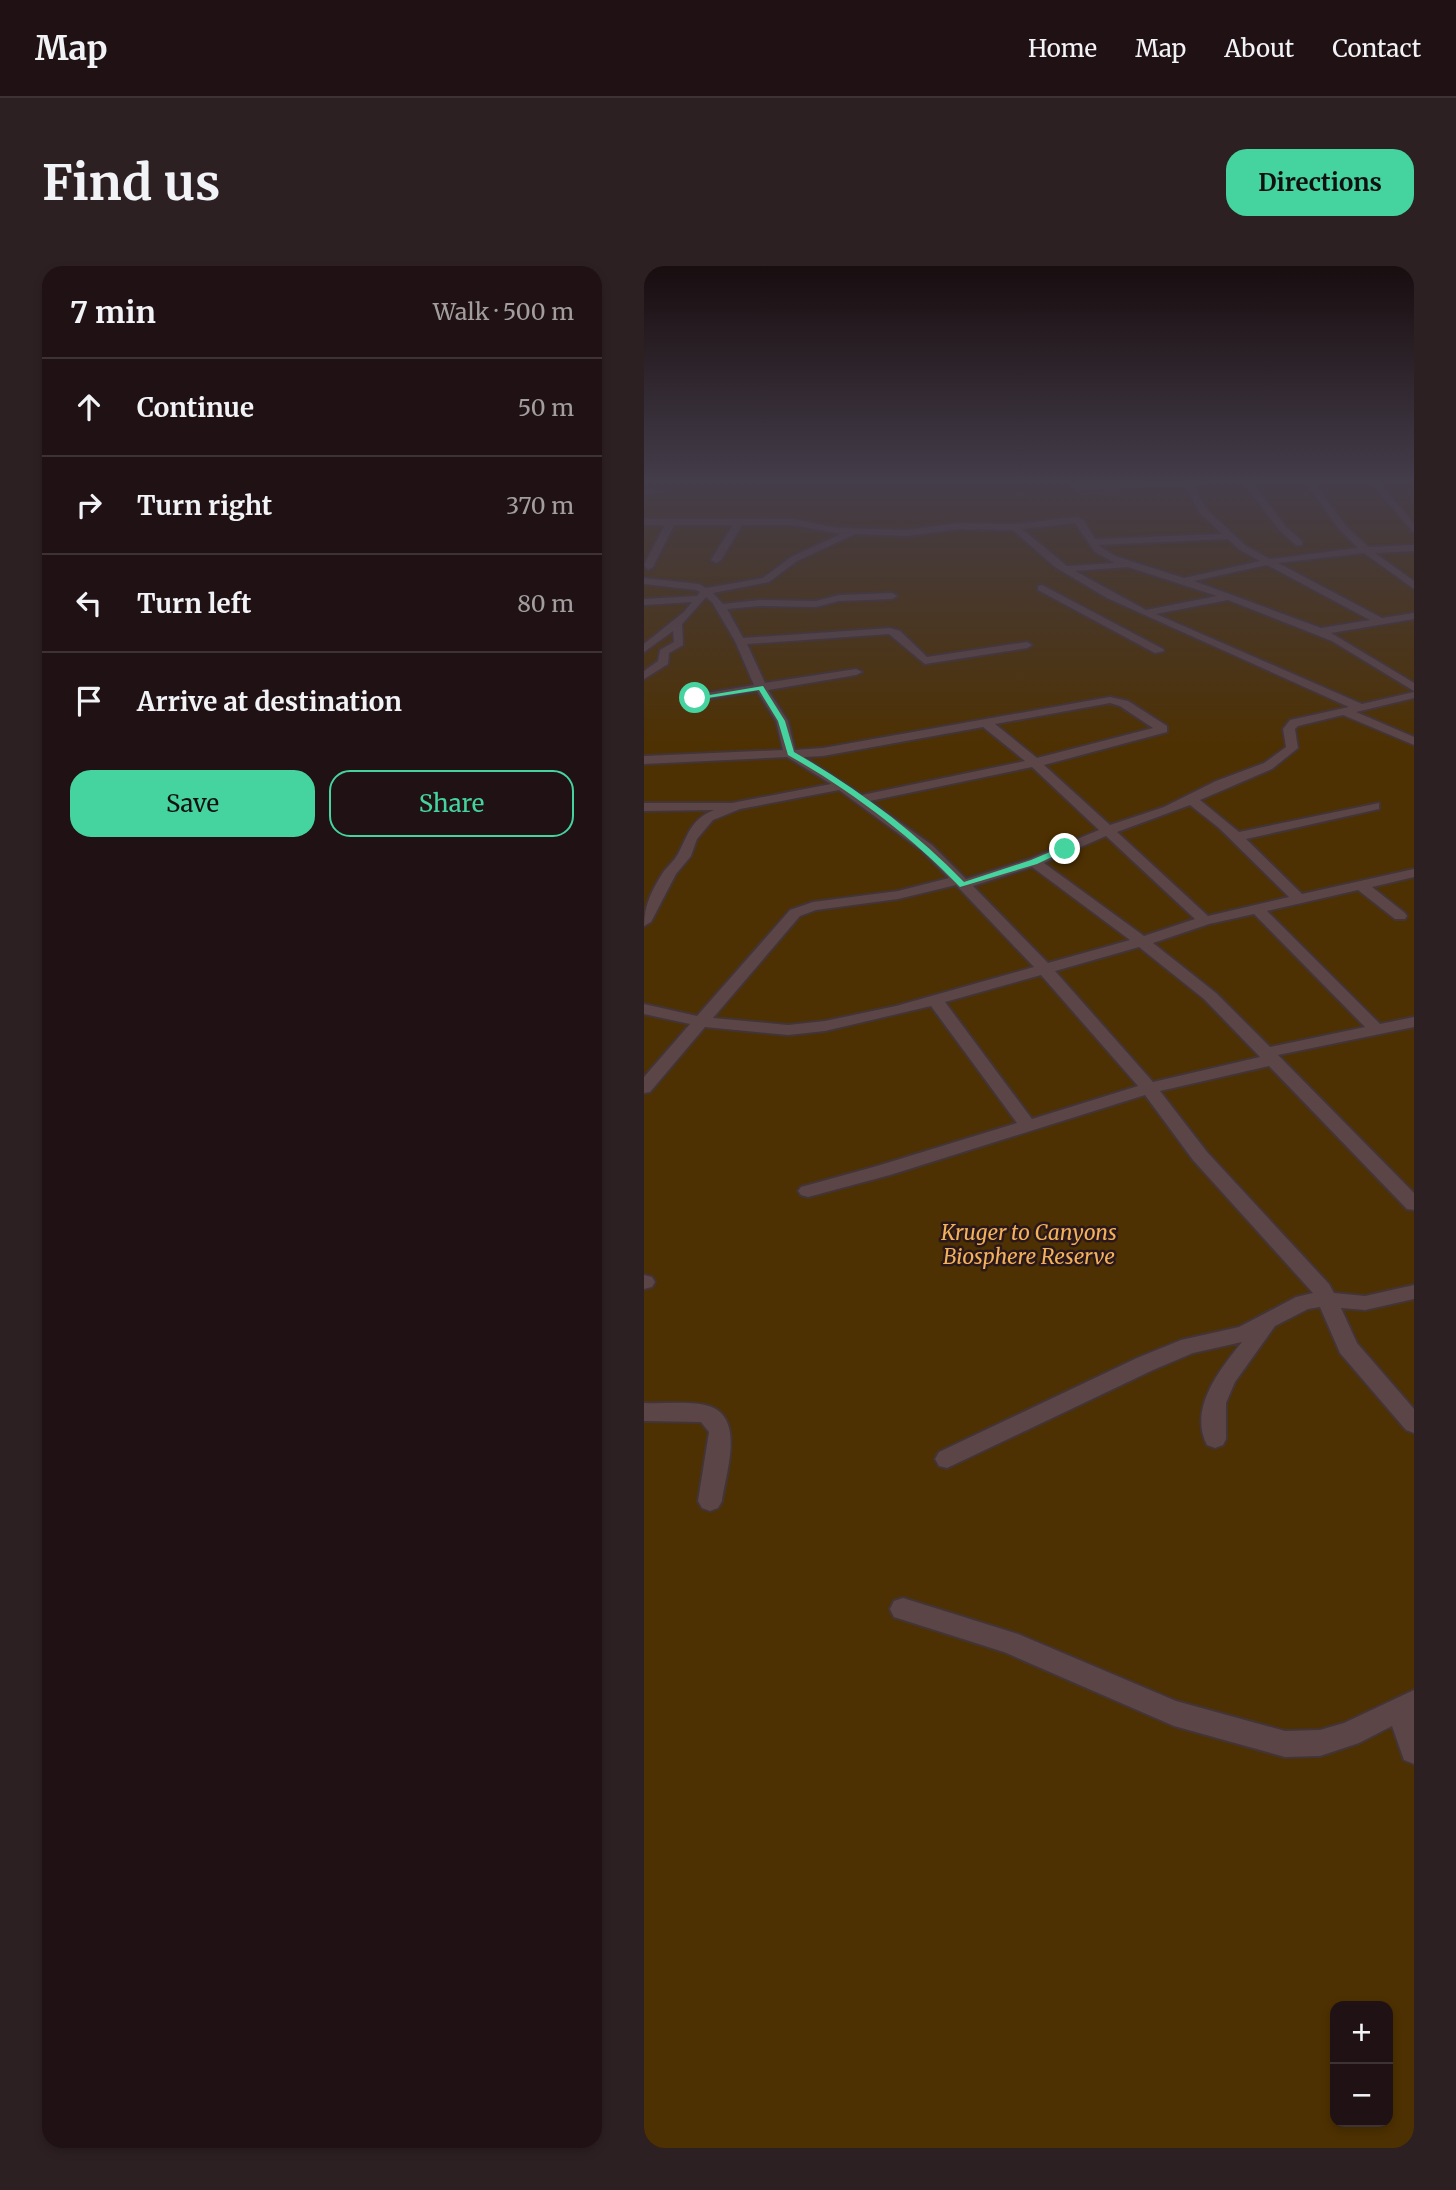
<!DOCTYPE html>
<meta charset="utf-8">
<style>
:root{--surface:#201214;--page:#2d2022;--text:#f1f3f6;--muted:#a29ea0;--line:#3d3234;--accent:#45d49f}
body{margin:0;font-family:Merriweather,serif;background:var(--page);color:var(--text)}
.controls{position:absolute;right:21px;bottom:21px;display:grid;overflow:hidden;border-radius:14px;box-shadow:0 4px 10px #0003}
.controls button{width:63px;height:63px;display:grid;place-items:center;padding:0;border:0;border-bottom:2px solid var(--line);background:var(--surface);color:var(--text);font:35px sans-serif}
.stop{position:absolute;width:21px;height:21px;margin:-16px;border:5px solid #45d49f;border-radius:50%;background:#fff}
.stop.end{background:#45d49f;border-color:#fff;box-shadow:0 2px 7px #0008}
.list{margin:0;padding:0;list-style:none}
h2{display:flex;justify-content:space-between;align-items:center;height:91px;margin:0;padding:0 28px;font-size:30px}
h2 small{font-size:23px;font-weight:400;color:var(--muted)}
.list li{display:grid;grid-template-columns:46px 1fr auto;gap:21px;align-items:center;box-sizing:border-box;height:98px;padding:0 28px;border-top:2px solid var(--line)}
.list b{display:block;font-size:26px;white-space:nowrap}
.list em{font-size:23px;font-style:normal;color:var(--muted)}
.actions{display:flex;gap:14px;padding:21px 28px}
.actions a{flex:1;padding:16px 0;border:2px solid var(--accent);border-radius:21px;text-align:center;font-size:24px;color:var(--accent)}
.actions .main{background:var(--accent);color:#111}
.icon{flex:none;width:38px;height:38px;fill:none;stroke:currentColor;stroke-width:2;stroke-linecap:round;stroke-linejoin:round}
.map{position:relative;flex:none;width:770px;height:1882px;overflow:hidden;border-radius:21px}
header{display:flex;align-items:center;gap:42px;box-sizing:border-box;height:98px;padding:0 35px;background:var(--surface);border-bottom:2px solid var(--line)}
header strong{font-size:33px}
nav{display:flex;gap:38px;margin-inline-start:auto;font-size:24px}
.intro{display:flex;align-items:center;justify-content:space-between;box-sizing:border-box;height:168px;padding:0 42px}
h1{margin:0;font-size:49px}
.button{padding:18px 32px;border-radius:21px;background:var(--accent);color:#111;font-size:24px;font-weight:700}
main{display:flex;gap:42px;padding:0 42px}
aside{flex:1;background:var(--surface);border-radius:21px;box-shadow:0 4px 10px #0003}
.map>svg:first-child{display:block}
.green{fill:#4e3102;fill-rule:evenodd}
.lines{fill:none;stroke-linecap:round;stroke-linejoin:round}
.minor-casing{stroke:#433436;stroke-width:4}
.minor{fill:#5b4547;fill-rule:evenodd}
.route{fill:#45d49f}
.labels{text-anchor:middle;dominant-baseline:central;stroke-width:5;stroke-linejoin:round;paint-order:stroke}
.park-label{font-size:21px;font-style:italic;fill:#f3b25a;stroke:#2b181b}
</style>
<header>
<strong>Map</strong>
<nav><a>Home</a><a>Map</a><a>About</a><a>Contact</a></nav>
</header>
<div class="intro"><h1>Find us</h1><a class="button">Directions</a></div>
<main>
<aside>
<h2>7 min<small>Walk · 500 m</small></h2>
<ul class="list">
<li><svg class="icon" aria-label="ahead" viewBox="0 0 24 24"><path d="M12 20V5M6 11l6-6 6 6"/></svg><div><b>Continue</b></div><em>50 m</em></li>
<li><svg class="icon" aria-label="right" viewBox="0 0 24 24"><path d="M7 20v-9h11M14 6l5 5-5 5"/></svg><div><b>Turn right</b></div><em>370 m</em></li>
<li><svg class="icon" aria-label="left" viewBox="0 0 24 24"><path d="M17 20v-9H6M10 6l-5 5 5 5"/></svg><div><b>Turn left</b></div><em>80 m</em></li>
<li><svg class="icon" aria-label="arrive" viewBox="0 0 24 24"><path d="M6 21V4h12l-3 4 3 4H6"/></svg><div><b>Arrive at destination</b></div></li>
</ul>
<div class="actions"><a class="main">Save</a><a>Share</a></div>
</aside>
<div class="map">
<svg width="770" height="1882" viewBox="0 0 770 1882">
<rect width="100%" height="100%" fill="#2b181b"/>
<path class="green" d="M 0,216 L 770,216 L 770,1882 L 0,1882 ZM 691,1740 L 744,1740 L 744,1856 L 691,1856 Z"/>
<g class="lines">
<defs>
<g id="minor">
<path d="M 482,216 L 560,216 L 550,219 L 562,243 L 602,280 L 626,293 L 714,282 L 695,263 L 661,216 L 670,216 L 701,259 L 724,281 L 770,279 L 770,285 L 731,287 L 770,315 L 770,323 L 720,287 L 634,297 L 738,352 L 770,347 L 770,353 L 687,367 L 770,417 L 770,425 L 688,375 L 584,334 L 512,348 L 718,438 L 770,426 L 770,432 L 712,446 L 770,471 L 770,479 L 699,449 L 654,460 L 651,463 L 654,482 L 628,503 L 556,534 L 595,566 L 735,537 L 735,543 L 602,573 L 658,628 L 770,603 L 770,611 L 728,621 L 761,647 L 763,650 L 761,653 L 751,653 L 714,624 L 623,645 L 736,758 L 770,751 L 770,761 L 634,789 L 770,927 L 770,944 L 763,943 L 625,800 L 516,825 L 563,886 L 685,1018 L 690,1027 L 721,1030 L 770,1019 L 770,1033 L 721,1044 L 697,1042 L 713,1077 L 770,1143 L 770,1167 L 762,1164 L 696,1087 L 676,1041 L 664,1043 L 631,1060 L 591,1116 L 582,1137 L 582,1173 L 579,1179 L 571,1182 L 563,1179 C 544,1143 576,1103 598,1076 L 549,1087 L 509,1104 L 303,1202 L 295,1200 L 291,1193 L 295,1186 L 493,1092 L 537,1074 L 595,1061 L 652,1031 L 669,1027 L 549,894 L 501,829 L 246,909 L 164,931 L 157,929 L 154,925 L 157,921 L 233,900 L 373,857 L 287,740 L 181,765 L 144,769 L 61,761 L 6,826 L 0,827 L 0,811 L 46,758 L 0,748 L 0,738 L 53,750 L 146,644 L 169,636 L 254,625 L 305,612 L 278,585 L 195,524 L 96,543 L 69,554 L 53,573 L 47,590 L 32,608 L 7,656 L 0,660 C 0,640 8,623 20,605 C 24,600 30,595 34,588 C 44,569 47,553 70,544 L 0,545 L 0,537 L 88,537 L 187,518 L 143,491 L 0,498 L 0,490 L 139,484 L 132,455 L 113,425 L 51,435 L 45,432 L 51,429 L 110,419 L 91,375 L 68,336 L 62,331 L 38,358 L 39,379 L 25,387 L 24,398 L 0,413 L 0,405 L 14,395 L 16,384 L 30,376 L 29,365 L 0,386 L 0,378 L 40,346 L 48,336 L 0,339 L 0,333 L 53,330 L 56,326 L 52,324 L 0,318 L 0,312 L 55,318 L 62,322 L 119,312 L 147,291 L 197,268 L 149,259 L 98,259 L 77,294 L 72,297 L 67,294 L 89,259 L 30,259 L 9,301 L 4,304 L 0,299 L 21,259 L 0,259 L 0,253 L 149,253 L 193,262 L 263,264 L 315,257 L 371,258 L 433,251 L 440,255 L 451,273 L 578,268 L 555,246 L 541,219 L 431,224 L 427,221 L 431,218 ZM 431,257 L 451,286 L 471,297 L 423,300 L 378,263 ZM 315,263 L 369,264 L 411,301 L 463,332 L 705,441 L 646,454 L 639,463 L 642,481 L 620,497 L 572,515 L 520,541 L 466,559 L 400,499 L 523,466 L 523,460 L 484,435 L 466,431 L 179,482 L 151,484 L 144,455 L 124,424 L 212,409 L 218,406 L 212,403 L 121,417 L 103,378 L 245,368 L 281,398 L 383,382 L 388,379 L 383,376 L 283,391 L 256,365 L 246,362 L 99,372 L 83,343 L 115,340 L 172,341 L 195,335 L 248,333 L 253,330 L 248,327 L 195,329 L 172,335 L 115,334 L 79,338 L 69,327 L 125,316 L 153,295 L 211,268 L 263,270 ZM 584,273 L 596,284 L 616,295 L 540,312 L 471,290 L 454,279 ZM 623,299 L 726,354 L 677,362 L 550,315 ZM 484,301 L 573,330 L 502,344 L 431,305 ZM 466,437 L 476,440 L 509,462 L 393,492 L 351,458 ZM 339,461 L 381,495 L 218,529 L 160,491 L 179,490 ZM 388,501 L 455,564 L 385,593 L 322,613 L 288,579 L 226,535 ZM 546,539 L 575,562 L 645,631 L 564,650 L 473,566 ZM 462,570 L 551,653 L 500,670 L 400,597 ZM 388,601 L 486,674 L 404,697 L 329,620 ZM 312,619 L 390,701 L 252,740 L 181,755 L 144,759 L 69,752 L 156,650 L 172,644 L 254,633 ZM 610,648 L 721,761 L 626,781 L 572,727 L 509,677 L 565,658 ZM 495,681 L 560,733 L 616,791 L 509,816 L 411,705 ZM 397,709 L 494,820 L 388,853 L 301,736 Z"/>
<polygon points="599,216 608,216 641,260 658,275 658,279 652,279 635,264"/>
<polygon points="726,216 735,216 770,258 770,267"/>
<polygon points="0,223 21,226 0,229"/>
<polygon points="398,319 519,383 520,385 511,387 394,324 394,320"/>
<polygon points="0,1009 8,1011 11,1016 8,1021 0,1023"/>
<path d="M 0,1137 C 19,1138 42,1135 61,1139 C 103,1148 82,1206 78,1235 L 74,1242 L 66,1245 L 58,1242 L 54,1235 L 65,1166 L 57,1156 L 0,1155 Z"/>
<polygon points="259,1332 374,1368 532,1435 641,1465 676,1464 700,1457 770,1424 770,1498 760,1494 748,1460 715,1477 676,1490 641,1491 530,1460 360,1386 250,1351 246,1343 250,1335"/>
</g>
</defs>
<use href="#minor" class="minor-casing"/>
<use href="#minor" class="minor"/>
</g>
<linearGradient id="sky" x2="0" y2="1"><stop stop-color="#180d0f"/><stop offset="0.45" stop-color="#443d4a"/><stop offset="1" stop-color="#443d4a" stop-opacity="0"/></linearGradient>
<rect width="770" height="480" fill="url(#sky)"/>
<path class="route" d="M 119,420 L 141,455 L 150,486 C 211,521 271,565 320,616 L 387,594 L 418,581 L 425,583 L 393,598 L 316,621 C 266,569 206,524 144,489 L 134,455 L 115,424 L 51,434 L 48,432 Z"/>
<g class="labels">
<g class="park-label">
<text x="385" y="966">Kruger to Canyons<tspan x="385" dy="24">Biosphere Reserve</tspan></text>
</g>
</g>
</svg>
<div class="controls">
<button>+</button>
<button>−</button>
</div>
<div class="stop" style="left:51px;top:432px"></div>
<div class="stop end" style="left:421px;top:583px"></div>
</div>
</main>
